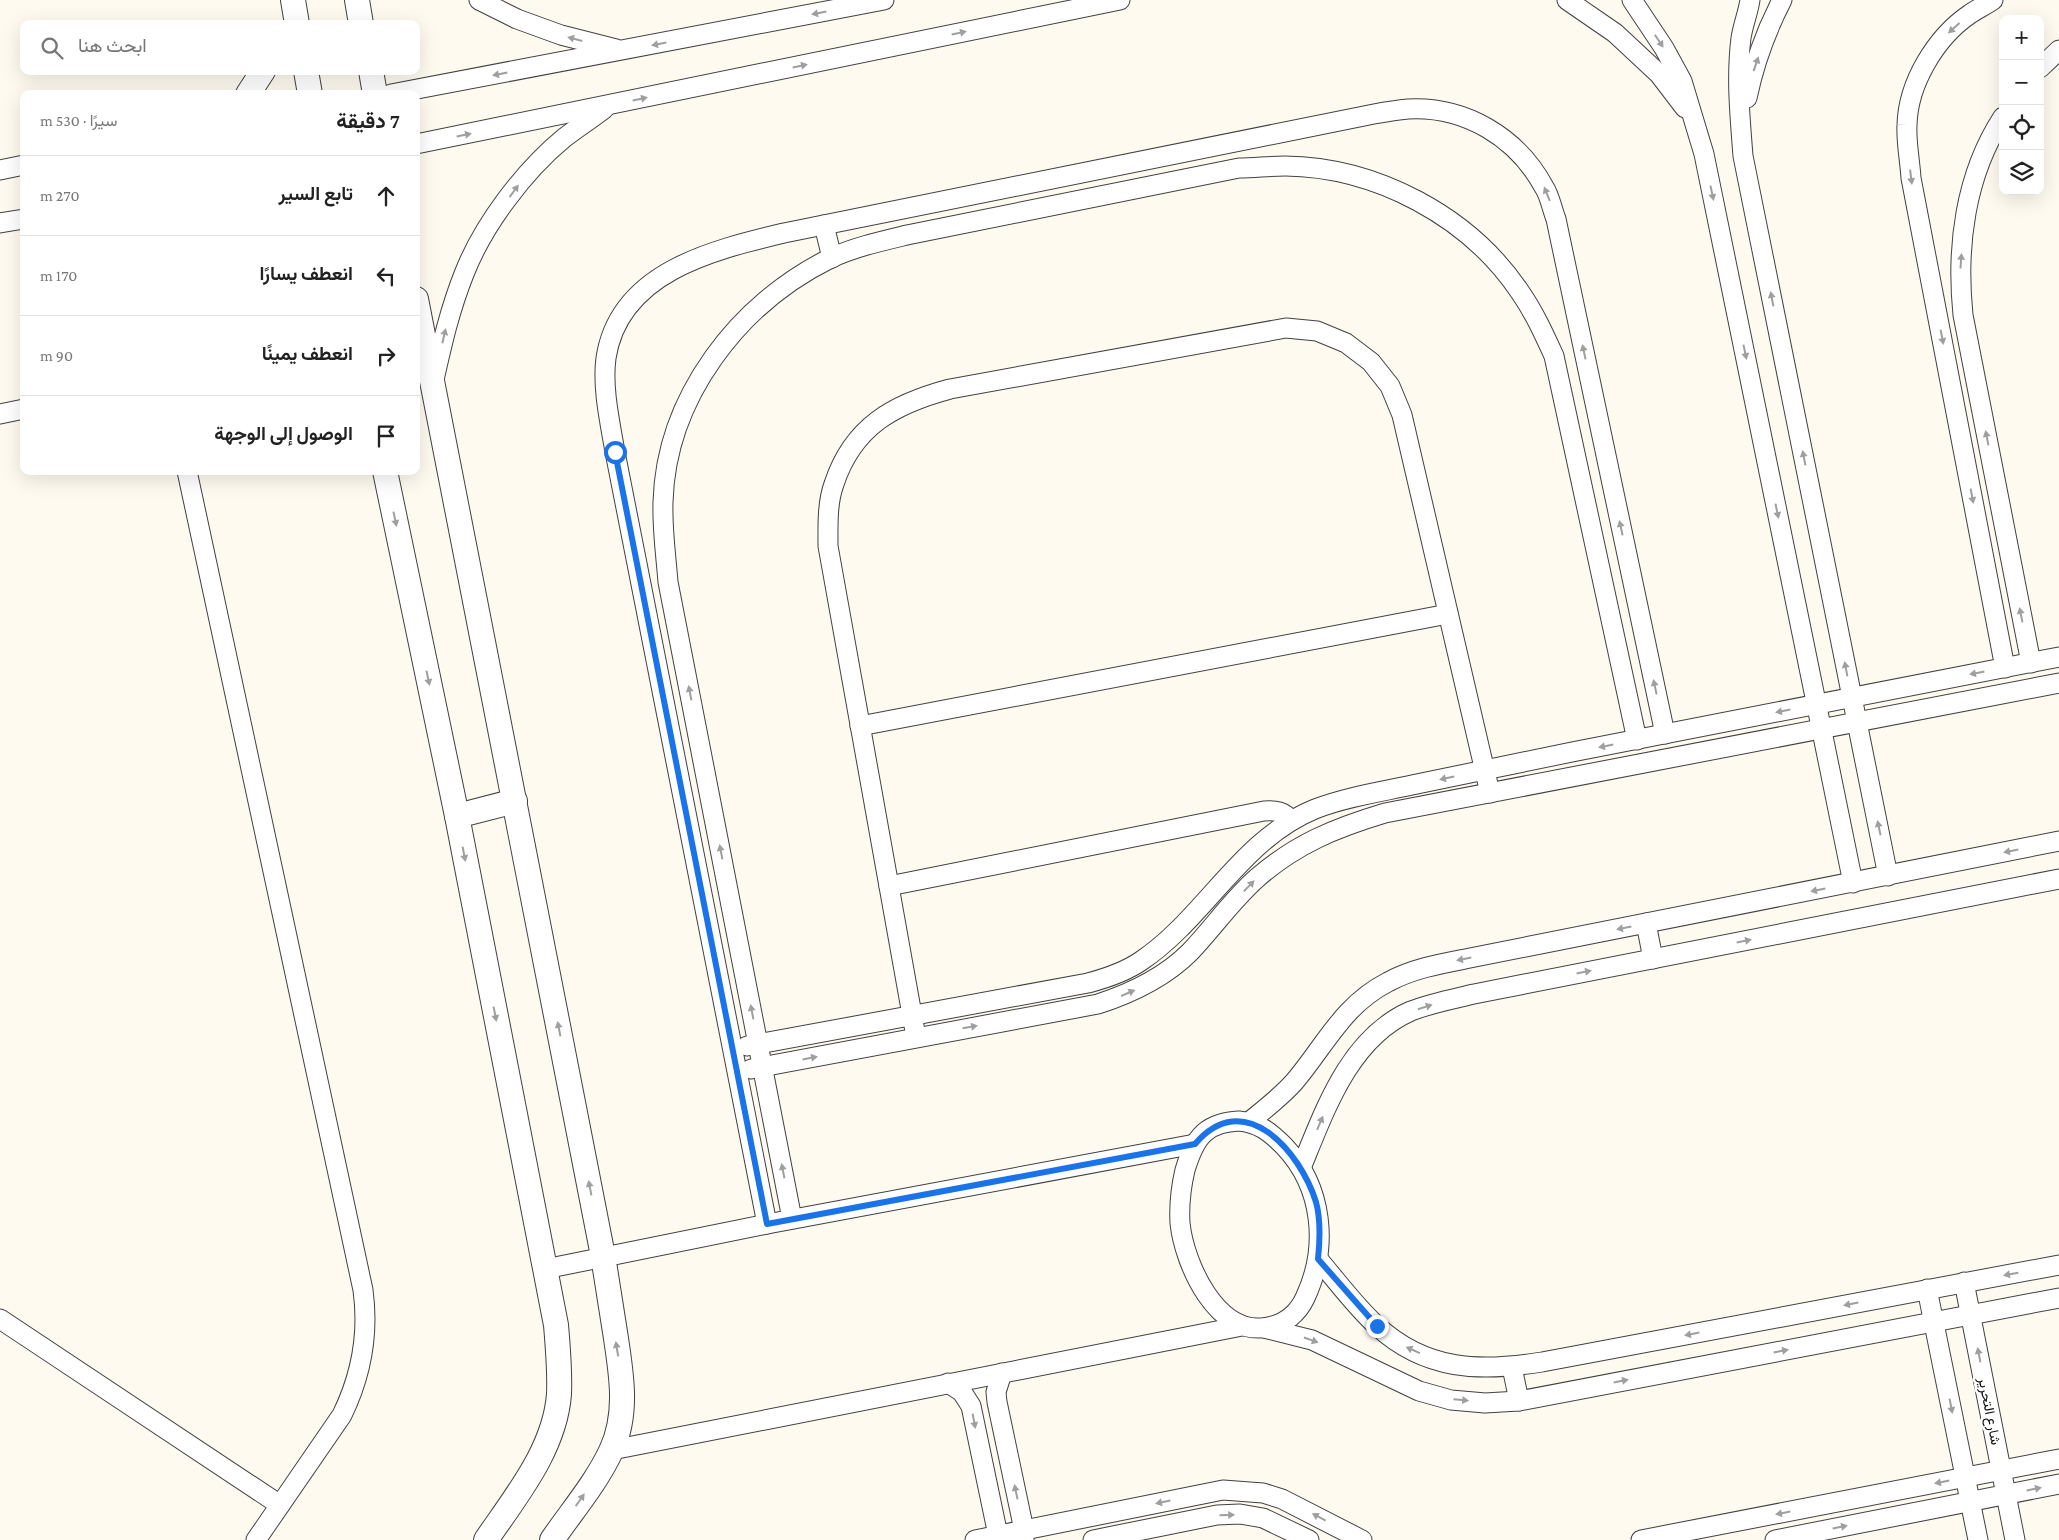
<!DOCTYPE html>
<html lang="ar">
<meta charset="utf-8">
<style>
:root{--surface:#fff;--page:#f6f6f6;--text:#222;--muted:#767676;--line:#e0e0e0}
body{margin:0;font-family:"Crimson Pro",Vazirmatn,serif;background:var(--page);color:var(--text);direction:rtl}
.controls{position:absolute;right:15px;top:15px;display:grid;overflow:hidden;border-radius:10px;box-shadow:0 5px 20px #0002}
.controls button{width:45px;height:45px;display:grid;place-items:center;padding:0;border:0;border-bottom:1px solid var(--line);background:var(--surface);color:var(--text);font:25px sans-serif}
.stop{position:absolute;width:15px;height:15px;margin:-11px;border:4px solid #1a73e8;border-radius:50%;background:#fff}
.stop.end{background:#1a73e8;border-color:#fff;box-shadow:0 1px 5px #0008}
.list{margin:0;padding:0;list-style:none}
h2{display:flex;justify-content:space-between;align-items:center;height:65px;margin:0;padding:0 20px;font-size:21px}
h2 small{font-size:16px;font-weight:400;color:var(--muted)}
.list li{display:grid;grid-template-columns:32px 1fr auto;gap:15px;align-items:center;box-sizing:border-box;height:80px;padding:0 20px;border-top:1px solid var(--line)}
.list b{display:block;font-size:19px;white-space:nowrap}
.list em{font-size:16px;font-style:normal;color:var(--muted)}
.icon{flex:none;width:28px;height:28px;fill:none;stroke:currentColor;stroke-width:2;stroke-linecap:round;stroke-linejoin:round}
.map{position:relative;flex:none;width:2059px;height:1540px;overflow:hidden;direction:ltr}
.search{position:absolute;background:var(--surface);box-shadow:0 5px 20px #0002;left:20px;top:20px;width:400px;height:55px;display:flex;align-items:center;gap:12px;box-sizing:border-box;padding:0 18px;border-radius:10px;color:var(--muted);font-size:19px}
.panel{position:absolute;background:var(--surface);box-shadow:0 5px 20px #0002;left:20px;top:90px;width:400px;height:385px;border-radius:10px;direction:rtl}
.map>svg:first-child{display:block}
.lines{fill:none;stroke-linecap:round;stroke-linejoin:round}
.minor-casing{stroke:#414141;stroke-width:21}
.tertiary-casing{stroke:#414141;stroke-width:26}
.minor{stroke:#fff;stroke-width:19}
.tertiary{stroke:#fff;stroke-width:24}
.oneway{fill:#9f9f9f}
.route{stroke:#1a73e8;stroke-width:6}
.labels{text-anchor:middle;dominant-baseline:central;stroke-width:5;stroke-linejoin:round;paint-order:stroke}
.street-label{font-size:14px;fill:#0e0e0e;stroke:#fff}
</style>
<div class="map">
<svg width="2059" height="1540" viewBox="0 0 2059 1540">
<rect width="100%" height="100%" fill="#fffaf0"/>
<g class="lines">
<defs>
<g id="minor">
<polyline points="479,0 517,19 561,35 616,49"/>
<polyline points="1567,0 1615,33 1659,74 1685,108"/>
<polyline points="1632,0 1664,48 1682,81 1704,154 1853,883"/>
<path d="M 1750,0 C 1748,13 1743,25 1741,38 C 1736,78 1740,117 1743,156 L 1888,876"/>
<path d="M 1993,0 C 1986,5 1977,9 1970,14 C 1936,37 1908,83 1907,125 C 1906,142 1910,161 1911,178 L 2005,668"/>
<polyline points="2040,68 2059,50"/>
<polyline points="391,94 884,0"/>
<path d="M 1747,98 C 1754,64 1766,31 1782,0"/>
<path d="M 2003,117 C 1965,175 1956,247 1963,315 L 2031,663"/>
<polyline points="416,144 1120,0"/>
<polyline points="0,170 24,165"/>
<polyline points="0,223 24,219"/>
<polyline points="824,225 832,258"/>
<path d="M 434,380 C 442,344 450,309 464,274 C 483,225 524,171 564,138 C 577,128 591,119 604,109"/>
<polyline points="0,414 24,409"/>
<path d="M 187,471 L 363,1290 C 369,1334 362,1374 342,1415 L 256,1540"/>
<polyline points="860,726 1448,614"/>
<path d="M 889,886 L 1264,811 C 1275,810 1284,811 1291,821"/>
<polyline points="1646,923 1653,959"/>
<path d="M 916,1037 L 828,546 C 828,526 827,503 834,484 C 853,426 894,404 950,389 L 1286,328 L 1317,331 L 1346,343 L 1371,362 L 1390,386 L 1402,415 L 1490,793"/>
<path d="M 747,1046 L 1088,983 C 1107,978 1125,972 1141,961 C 1205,918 1241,839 1315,809 C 1346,797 1380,792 1412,785 C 1465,774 1519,763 1572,752 C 1735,721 1897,689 2059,657"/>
<path d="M 751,1069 L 1098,1004 C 1132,993 1164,978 1190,952 C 1213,928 1232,900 1257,878 C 1296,844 1335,828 1385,813 L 2059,683"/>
<path d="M 1239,1121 C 1259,1123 1270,1132 1284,1146 C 1323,1187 1329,1247 1305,1298 C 1298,1313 1285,1324 1268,1327 C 1217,1338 1184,1263 1180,1223 C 1179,1205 1181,1187 1185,1170 C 1189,1157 1194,1142 1204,1133 C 1214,1124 1226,1122 1239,1121 Z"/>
<path d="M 1249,1122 C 1265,1109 1282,1096 1295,1081 C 1326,1044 1343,1005 1388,982 C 1412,969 1439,964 1465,959 L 2059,841"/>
<path d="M 1301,1168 C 1325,1110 1349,1038 1411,1011 C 1431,1003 1453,999 1474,994 L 2059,879"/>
<path d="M 792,1219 L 668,582 C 666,556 662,529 663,502 C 666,397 739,303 831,258 C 855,247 882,241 907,235 L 1239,168 C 1254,168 1269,166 1285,166 C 1376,167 1469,216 1520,292 C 1534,312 1544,334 1554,356 L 1637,740"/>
<path d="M 767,1224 L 615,452 C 610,422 602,388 606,358 C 619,272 713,250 784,233 L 1374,114 C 1385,112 1397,110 1408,109 C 1465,106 1517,137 1544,187 C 1550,196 1552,209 1556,219 L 1665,734"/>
<path d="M 1318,1259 C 1337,1281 1355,1306 1377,1326 C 1426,1371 1480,1372 1542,1362 L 2059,1265"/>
<polyline points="545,1269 767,1224 1195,1144"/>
<polyline points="1964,1282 2015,1540"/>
<polyline points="1927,1289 1978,1540"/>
<polyline points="0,1319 280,1505"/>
<polyline points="1264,1328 1312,1340 1419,1391 1451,1400 1485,1403 1519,1401 2059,1298"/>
<polyline points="1512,1367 1519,1401"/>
<polyline points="1002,1373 996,1392 997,1402 1024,1530 1024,1540"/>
<polyline points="948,1383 962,1392 971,1406 999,1540"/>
<polyline points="612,1450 1242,1326"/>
<polyline points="975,1540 1223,1490 1263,1493 1282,1499 1362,1540"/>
<polyline points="1093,1540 1217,1515 1240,1514 1263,1518 1309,1540"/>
<polyline points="1641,1540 2059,1459"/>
<polyline points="1775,1540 2059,1484"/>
</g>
<g id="tertiary">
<polyline points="293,0 297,24"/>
<polyline points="357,0 361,24"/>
<polyline points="306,71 310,94"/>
<polyline points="371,71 375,94"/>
<polyline points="248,94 263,71"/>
<path d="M 416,299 L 603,1256 C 607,1281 611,1306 615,1332 C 621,1372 629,1413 611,1451 C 596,1483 572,1511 552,1540"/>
<path d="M 385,471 L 457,816 L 556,1325 C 558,1348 560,1371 559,1394 C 555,1449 516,1496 486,1540"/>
<polyline points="457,816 515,801"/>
</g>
</defs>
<use href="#minor" class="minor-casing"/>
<use href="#tertiary" class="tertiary-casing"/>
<use href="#minor" class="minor"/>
<use href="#tertiary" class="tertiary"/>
</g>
<defs><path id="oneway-solid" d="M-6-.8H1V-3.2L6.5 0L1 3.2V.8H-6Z" transform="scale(1.25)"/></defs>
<g class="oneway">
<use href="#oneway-solid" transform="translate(819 13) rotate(169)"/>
<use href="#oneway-solid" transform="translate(1954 28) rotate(138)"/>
<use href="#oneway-solid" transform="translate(959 33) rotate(-12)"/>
<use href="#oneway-solid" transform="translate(575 39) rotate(-165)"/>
<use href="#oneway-solid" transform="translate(1659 41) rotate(56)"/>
<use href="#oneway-solid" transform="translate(659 44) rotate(169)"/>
<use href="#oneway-solid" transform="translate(1756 64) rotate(-71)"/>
<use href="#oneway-solid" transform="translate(800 66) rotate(-12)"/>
<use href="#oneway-solid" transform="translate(500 74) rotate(169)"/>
<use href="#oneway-solid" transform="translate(640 99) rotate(-12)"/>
<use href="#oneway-solid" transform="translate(464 135) rotate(-11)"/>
<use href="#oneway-solid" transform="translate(1911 177) rotate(83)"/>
<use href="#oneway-solid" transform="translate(514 191) rotate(-54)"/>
<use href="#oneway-solid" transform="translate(1712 193) rotate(78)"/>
<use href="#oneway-solid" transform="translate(1547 194) rotate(-112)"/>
<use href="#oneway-solid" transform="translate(1961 261) rotate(-86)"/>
<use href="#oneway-solid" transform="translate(1772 299) rotate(-101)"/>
<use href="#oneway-solid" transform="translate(444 336) rotate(-77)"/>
<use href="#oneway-solid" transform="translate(1942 337) rotate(79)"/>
<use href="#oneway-solid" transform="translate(1584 352) rotate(-102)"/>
<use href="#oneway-solid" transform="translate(1745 352) rotate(78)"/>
<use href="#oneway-solid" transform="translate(1987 438) rotate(-101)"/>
<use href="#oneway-solid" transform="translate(1804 458) rotate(-101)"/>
<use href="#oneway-solid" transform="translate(1972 496) rotate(79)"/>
<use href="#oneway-solid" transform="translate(1777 511) rotate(78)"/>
<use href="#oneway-solid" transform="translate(395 519) rotate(78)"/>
<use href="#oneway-solid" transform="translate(1621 528) rotate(-102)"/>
<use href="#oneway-solid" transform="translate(2021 615) rotate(-101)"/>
<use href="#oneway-solid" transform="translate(1846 669) rotate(-101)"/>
<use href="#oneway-solid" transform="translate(1977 673) rotate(169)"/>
<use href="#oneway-solid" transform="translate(428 678) rotate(78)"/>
<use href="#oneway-solid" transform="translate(1655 687) rotate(-102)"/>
<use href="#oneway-solid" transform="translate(690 693) rotate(-101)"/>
<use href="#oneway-solid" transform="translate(1783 711) rotate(169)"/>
<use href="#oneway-solid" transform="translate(1606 746) rotate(169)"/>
<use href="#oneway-solid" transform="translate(1447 778) rotate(168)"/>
<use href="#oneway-solid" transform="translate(1879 828) rotate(-102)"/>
<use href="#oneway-solid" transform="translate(2011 851) rotate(169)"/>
<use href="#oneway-solid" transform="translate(721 852) rotate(-101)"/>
<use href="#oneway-solid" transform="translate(464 854) rotate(79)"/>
<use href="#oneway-solid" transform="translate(1249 886) rotate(-46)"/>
<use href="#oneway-solid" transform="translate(1818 890) rotate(169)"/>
<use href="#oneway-solid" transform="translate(1624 928) rotate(169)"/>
<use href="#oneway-solid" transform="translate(1744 941) rotate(-11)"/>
<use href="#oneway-solid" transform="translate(1464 959) rotate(169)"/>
<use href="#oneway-solid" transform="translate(1584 972) rotate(-11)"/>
<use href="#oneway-solid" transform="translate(1128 993) rotate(-24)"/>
<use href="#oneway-solid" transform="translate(1425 1007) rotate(-18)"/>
<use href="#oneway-solid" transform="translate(752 1012) rotate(-101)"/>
<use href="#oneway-solid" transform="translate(495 1014) rotate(79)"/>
<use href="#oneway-solid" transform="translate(970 1027) rotate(-10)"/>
<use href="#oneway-solid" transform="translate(559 1029) rotate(-101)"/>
<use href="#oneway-solid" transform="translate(810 1058) rotate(-11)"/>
<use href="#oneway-solid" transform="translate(1320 1123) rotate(-67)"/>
<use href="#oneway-solid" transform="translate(783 1171) rotate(-101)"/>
<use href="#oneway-solid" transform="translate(590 1188) rotate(-101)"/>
<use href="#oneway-solid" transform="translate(2011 1274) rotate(170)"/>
<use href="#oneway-solid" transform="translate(1851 1304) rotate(169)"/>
<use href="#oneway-solid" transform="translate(1692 1334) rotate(169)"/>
<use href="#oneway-solid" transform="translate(1311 1340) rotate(19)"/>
<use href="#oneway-solid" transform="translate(617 1349) rotate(-99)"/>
<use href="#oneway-solid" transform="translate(1413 1350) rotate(-156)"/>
<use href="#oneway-solid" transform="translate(1781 1351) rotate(-11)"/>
<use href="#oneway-solid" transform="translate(1979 1355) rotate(-101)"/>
<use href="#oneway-solid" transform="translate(1621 1381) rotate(-11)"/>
<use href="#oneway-solid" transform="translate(1461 1400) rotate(5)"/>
<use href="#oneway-solid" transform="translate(1951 1406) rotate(79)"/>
<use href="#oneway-solid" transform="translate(974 1421) rotate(79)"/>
<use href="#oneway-solid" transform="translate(1942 1482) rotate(169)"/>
<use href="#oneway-solid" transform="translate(2034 1489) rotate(-11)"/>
<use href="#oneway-solid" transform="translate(1016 1492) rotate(-102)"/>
<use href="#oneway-solid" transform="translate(580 1500) rotate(-55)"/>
<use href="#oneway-solid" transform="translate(1163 1502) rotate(168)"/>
<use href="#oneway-solid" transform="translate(1783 1513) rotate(169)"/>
<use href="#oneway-solid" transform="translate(1227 1515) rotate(-2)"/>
<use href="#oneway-solid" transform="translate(1319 1517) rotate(-152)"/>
<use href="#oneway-solid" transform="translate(1840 1527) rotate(-11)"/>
</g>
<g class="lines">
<path class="route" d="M 615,452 L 767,1224 L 1195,1144 C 1244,1086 1300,1151 1316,1202 C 1321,1220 1320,1240 1318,1259 L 1377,1326"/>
</g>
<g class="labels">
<g class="street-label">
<text transform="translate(1990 1411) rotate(79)">شارع التحرير</text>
</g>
</g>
</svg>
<div class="controls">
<button>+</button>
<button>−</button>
<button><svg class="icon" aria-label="locate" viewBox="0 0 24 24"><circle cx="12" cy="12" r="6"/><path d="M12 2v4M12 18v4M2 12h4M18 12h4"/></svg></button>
<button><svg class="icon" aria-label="layers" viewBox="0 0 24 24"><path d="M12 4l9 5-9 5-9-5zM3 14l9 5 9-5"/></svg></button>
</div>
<div class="stop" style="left:615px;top:452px"></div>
<div class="stop end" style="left:1377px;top:1326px"></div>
<div class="search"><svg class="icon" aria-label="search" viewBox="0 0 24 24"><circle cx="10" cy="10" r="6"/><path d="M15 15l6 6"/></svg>ابحث هنا</div>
<section class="panel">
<h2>7 دقيقة<small>سيرًا · 530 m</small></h2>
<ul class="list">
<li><svg class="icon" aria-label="ahead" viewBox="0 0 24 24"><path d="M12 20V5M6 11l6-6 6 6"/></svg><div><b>تابع السير</b></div><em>270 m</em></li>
<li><svg class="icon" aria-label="left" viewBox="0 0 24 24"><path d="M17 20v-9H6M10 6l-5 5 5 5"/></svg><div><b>انعطف يسارًا</b></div><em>170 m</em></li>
<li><svg class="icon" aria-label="right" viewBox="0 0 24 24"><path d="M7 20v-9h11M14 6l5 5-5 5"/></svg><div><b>انعطف يمينًا</b></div><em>90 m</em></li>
<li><svg class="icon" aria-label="arrive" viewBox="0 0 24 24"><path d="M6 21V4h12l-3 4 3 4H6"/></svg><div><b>الوصول إلى الوجهة</b></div></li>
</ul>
</section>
</div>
